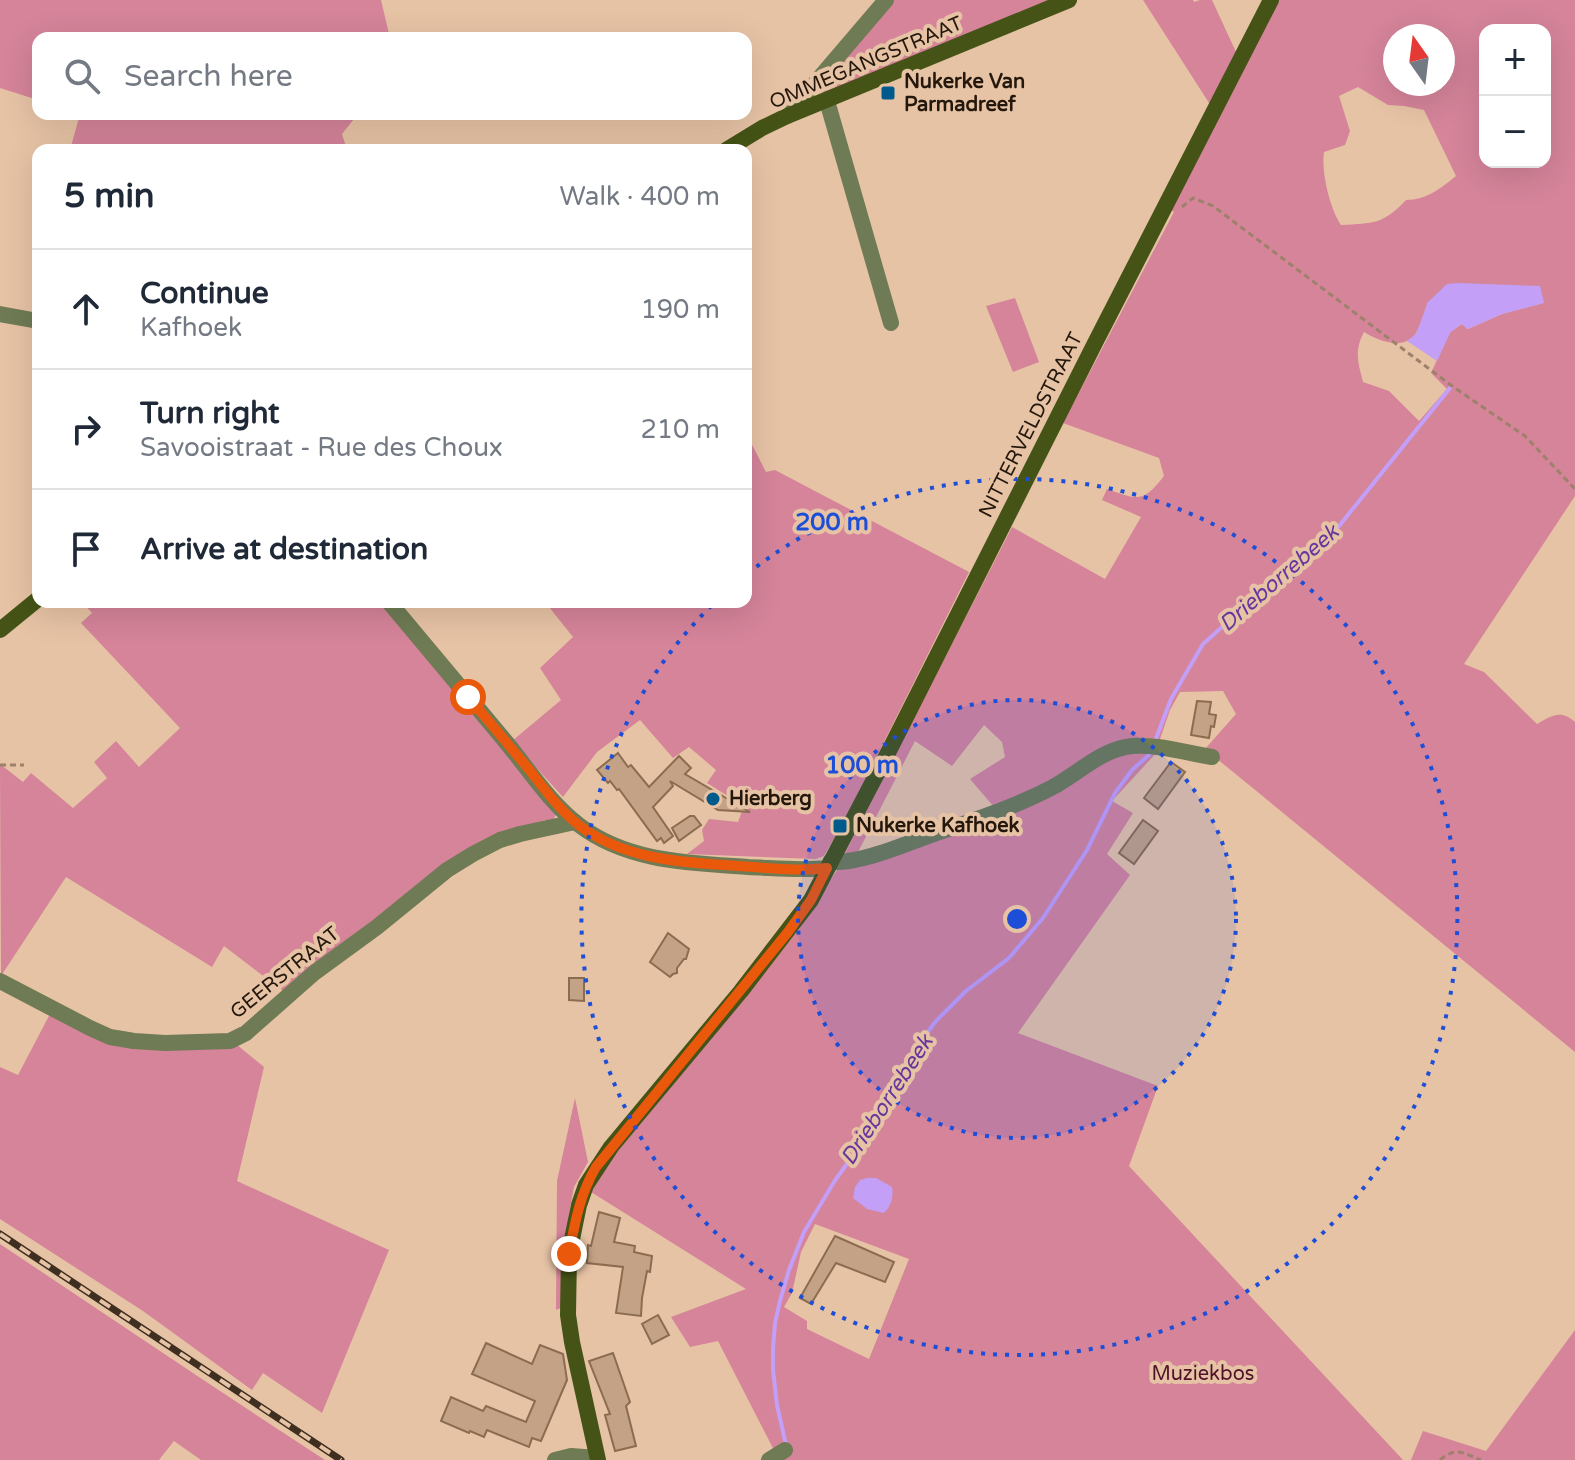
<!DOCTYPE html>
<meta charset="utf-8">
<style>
:root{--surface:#fff;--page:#f6f6f7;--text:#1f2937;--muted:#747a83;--line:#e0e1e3}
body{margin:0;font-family:"Varela Round",sans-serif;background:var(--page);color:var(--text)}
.controls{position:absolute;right:24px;top:24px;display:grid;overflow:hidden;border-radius:16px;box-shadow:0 8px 32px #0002}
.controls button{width:72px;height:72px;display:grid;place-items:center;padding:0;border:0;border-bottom:2px solid var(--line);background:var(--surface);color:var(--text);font:40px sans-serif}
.compass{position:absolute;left:1383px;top:24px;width:72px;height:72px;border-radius:50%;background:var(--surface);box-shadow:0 8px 32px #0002;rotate:346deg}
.stop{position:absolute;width:24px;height:24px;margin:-18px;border:6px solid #ea580c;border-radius:50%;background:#fff}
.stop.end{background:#ea580c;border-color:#fff;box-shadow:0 2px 8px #0008}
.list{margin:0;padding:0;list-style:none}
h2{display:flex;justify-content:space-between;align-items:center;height:104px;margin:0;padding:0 32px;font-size:34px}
h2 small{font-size:26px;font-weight:400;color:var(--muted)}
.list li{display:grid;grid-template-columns:52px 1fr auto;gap:24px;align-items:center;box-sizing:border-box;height:120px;padding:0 32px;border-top:2px solid var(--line)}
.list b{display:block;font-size:30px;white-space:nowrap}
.list p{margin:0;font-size:26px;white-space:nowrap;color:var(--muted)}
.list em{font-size:26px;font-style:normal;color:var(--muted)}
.icon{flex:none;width:44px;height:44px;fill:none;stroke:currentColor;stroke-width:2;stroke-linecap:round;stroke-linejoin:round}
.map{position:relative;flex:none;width:1575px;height:1460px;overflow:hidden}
.search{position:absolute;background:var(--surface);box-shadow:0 8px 32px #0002;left:32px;top:32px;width:720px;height:88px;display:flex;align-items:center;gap:20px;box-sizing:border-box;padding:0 28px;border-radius:16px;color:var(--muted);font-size:30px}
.panel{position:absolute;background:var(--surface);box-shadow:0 8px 32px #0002;left:32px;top:144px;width:720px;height:464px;border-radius:16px}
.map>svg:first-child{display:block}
.green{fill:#d5849a;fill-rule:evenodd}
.water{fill:#c39ff7}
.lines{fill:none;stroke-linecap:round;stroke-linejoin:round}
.stream{stroke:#c39ff7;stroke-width:4}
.building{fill:#c4a285;stroke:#8c6c51;stroke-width:2}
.path{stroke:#9d816b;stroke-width:3;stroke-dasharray:6 4;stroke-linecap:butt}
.street{stroke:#6f7b54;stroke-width:16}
.secondary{stroke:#455416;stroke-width:16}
.rail-casing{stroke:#3f2f21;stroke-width:7}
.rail{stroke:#e7c3a5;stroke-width:4;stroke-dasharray:12;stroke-linecap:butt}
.route{stroke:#ea580c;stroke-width:10}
.ring{fill:none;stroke:#1d4ed8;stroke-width:4;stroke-dasharray:4 8}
.poi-dot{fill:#005b8c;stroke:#e7c3a5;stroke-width:3}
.labels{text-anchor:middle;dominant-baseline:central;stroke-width:8;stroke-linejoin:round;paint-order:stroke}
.street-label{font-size:20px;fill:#24170c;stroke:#e7c3a5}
.poi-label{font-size:20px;font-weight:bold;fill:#24170c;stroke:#e7c3a5;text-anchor:start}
.park-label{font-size:20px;fill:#501129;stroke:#e7c3a5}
.water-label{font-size:22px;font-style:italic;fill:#67379d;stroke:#e7c3a5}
.centre{fill:#1d4ed8;stroke:#e7c3a5;stroke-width:4}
.ring-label{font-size:24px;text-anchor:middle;font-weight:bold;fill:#1d4ed8;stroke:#e7c3a5;stroke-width:8;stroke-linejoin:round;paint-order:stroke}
</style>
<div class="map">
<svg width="1575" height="1460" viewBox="0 0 1575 1460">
<rect width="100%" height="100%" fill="#e7c3a5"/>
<g class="green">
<polygon points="0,0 381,0 390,38 38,38 38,100 0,88"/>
<polygon points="894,0 1050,0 824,95 821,92 822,87"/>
<path d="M 1143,0 L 1193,0 L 1194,2 L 1200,0 L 1212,0 L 1236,52 L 1266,0 L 1575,0 L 1575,496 L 1464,664 L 1484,672 L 1537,724 C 1551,716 1561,709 1575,722 L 1575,1052 L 1205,749 L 1236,714 L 1223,691 L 1180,692 L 1170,710 L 1159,742 L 1131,742 L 1049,784 L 994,807 L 970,779 L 1005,757 L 1002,742 L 984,725 L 952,766 L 915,741 L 857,854 L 843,857 L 1012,527 L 1105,579 L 1141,517 L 1102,500 L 1107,489 C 1138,500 1143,503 1164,476 L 1159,458 L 1063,423 L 1174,212 L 1159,203 L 1211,106 ZM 1485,30 L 1545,30 L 1545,162 L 1485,162 ZM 1395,36 L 1443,36 L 1443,84 L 1395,84 ZM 1358,87 L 1388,105 L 1404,106 L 1424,110 L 1456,176 C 1441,188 1427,200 1406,200 C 1382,225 1374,223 1341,225 C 1330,209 1321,172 1324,152 L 1345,145 L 1350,131 L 1339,96 ZM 1428,302 L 1543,303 L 1502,314 L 1468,329 L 1462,324 L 1450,332 L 1431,373 L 1447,389 L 1419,421 L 1389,391 L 1363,382 C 1358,362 1354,351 1364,332 C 1378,341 1405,351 1416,333 C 1422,324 1424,312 1428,302 Z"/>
<polygon points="80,114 358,114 342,134 347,150 70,150"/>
<polygon points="1015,298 1039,362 1013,372 986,306"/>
<polygon points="746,433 766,472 775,470 969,572 850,810 824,856 816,859 687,854 704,841 702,830 709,819 738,822 744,806 707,783 716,770 689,747 673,758 640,720 597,752 563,797 512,741 561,700 540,668 573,637 545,602 746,602"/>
<polygon points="82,602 379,602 487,727 558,812 550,824 544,820 541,824 515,833 283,991 224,946 212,967 66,877 1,976 0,764 23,782 31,773 73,808 107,778 94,762 116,741 139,767 180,728 81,623 92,613"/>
<path d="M 1157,752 L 1112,801 L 1133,813 L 1107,854 L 1130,875 L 1018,1033 L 1158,1086 L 1129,1166 L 1403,1460 L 779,1460 L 718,1341 L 690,1347 L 671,1317 L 746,1289 L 591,1192 L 602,1166 L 744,999 L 799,929 L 839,867 L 854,864 L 1114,755 ZM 815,1224 L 909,1259 L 869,1359 L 807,1329 L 807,1321 L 784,1307 L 792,1293 L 801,1252 Z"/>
<polygon points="51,1012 99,1040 236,1044 264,1067 237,1181 389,1250 322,1413 263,1373 252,1390 143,1311 0,1219 0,1067 18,1075"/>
<polygon points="575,1098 588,1162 574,1187 569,1213 563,1307 556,1310 557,1181"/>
<path d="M 0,1244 C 108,1316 216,1389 325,1460 L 201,1460 L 174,1441 L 159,1460 L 0,1460 Z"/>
<polygon points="1575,1330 1575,1460 1411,1460 1423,1431 1486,1451"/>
</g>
<g class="water">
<polygon points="1457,283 1540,286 1544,303 1502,314 1468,329 1461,324 1450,333 1437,361 1407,341 1416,334 1428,302 1447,284"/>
<path d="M 867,1178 L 876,1178 L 892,1187 C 894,1197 891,1206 884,1213 L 867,1209 L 853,1198 L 855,1187 L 860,1180 Z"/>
</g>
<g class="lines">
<g class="stream">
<polyline points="1155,741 1171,699 1203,644 1240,611 1309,559 1331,536 1450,388"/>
<polyline points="786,1445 777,1405 773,1370 773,1348 775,1323 780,1301 789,1270 804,1232 834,1182 851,1158 921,1041 936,1021 966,991 1009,958 1043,918 1087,850 1115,793 1132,770 1149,755"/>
</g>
</g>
<g class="building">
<polygon points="1197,701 1211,702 1209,714 1216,715 1214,727 1211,726 1209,738 1191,735"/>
<polygon points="618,753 628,767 631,765 649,787 679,756 691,768 685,774 750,812 718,810 670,781 673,786 653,807 673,836 664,843 661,838 657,841 619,789 617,790 610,781 608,783 597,770"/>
<polygon points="1171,762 1185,772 1158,809 1144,798"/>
<polygon points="690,816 694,816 701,825 679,841 672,828"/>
<polygon points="1143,820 1158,831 1134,864 1119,853"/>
<polygon points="668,933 689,949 686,959 684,959 677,968 677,973 673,974 670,977 650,962"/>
<polygon points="569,978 584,978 584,1001 569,1000"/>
<polygon points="599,1212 620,1218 614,1242 635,1246 634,1252 652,1256 650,1272 647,1271 642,1298 641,1316 616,1313 623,1267 587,1263 588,1245 591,1246"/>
<polygon points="835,1236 894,1262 885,1282 836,1263 811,1304 800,1298"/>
<polygon points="658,1315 669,1335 652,1344 642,1324"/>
<polygon points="486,1343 532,1364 540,1345 563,1354 567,1380 541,1441 532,1438 529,1447 487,1430 484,1437 470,1431 469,1433 441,1421 451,1397 483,1411 486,1406 526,1422 535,1401 472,1374"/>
<polygon points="613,1353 630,1402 626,1406 636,1446 615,1451 605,1415 610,1414 589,1361"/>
</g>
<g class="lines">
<g class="path">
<polyline points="1182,207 1193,198 1213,206 1452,386 1525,436 1575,489"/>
<polyline points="0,765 24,765"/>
<path d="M 1440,1460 C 1457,1446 1462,1453 1481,1460"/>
</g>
<g class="street">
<polyline points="827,101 891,323"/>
<polyline points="787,116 886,0"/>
<polyline points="0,314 38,321"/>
<path d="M 389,602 C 428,649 467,695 506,742 C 529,770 550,803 579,825 C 627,862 690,863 748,867 C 775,868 801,871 827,868"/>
<path d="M 830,862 C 859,864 903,845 931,835 C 971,821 1013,808 1051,788 C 1078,774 1101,749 1132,746 C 1158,744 1186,753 1212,757"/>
<polyline points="0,981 90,1028 110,1037 134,1041 165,1043 230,1041 246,1033 314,973 377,927 447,870 473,854 500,840 520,834 575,822"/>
<polyline points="555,1460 571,1456 597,1458"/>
<polyline points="769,1460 785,1450"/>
</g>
<g class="secondary">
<polyline points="726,150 762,128 787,116 1069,0"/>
<polyline points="0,630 38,599"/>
<polyline points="598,1460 572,1342 568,1315 569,1254 579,1205 586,1185 611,1147 741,991 811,900 892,745 1095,343 1271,0"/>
</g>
<defs>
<polyline id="rail" points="0,1234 341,1460"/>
</defs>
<use href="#rail" class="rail-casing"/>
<use href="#rail" class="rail"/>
</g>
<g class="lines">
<path class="route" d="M 468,697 C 488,720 507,743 527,767 C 543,787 559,810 580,826 C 621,857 674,862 724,865 C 758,867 794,872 827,868 L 811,900 L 788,932 L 596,1167 C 580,1194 575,1222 569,1254"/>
</g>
<circle cx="1017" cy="919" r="219" fill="#1d4ed8" fill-opacity=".12"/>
<g class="ring">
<circle cx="1017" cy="919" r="219"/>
<path d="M747 574A438 438 0 1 1 713 604"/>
</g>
<g class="poi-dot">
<rect x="880" y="85" width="16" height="16" rx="4"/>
<circle cx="713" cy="799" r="8"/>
<rect x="832" y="818" width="16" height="16" rx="4"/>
</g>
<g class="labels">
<g class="street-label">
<text transform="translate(866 63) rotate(-23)">OMMEGANGSTRAAT</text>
<text transform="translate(1031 425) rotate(-63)">NITTERVELDSTRAAT</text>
<text transform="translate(285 973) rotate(-39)">GEERSTRAAT</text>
</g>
<g class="poi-label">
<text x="904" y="82">Nukerke Van<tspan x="904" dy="23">Parmadreef</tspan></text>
<text x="729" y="799">Hierberg</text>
<text x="856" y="826">Nukerke Kafhoek</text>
</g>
<g class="park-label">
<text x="1203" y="1374">Muziekbos</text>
</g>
<g class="water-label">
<text transform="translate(1279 578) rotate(-41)">Drieborrebeek</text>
<text transform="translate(887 1100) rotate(-57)">Drieborrebeek</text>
</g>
</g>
<circle cx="1017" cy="919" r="12" class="centre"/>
<g class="ring-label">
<text x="832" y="530">200 m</text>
<text x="862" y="773">100 m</text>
</g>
</svg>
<div class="controls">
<button>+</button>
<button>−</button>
</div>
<svg class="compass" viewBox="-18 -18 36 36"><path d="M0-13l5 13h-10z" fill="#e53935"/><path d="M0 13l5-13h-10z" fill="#747a83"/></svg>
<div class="stop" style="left:468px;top:697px"></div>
<div class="stop end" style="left:569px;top:1254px"></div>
<div class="search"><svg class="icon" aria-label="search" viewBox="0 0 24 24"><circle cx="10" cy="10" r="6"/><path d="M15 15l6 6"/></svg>Search here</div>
<section class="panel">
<h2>5 min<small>Walk · 400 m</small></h2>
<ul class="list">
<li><svg class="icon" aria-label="ahead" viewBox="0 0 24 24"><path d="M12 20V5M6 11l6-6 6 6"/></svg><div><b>Continue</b><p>Kafhoek</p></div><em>190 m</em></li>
<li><svg class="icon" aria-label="right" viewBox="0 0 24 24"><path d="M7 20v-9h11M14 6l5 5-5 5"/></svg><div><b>Turn right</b><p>Savooistraat - Rue des Choux</p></div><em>210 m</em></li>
<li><svg class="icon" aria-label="arrive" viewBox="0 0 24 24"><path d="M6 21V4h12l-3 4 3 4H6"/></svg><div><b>Arrive at destination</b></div></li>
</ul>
</section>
</div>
